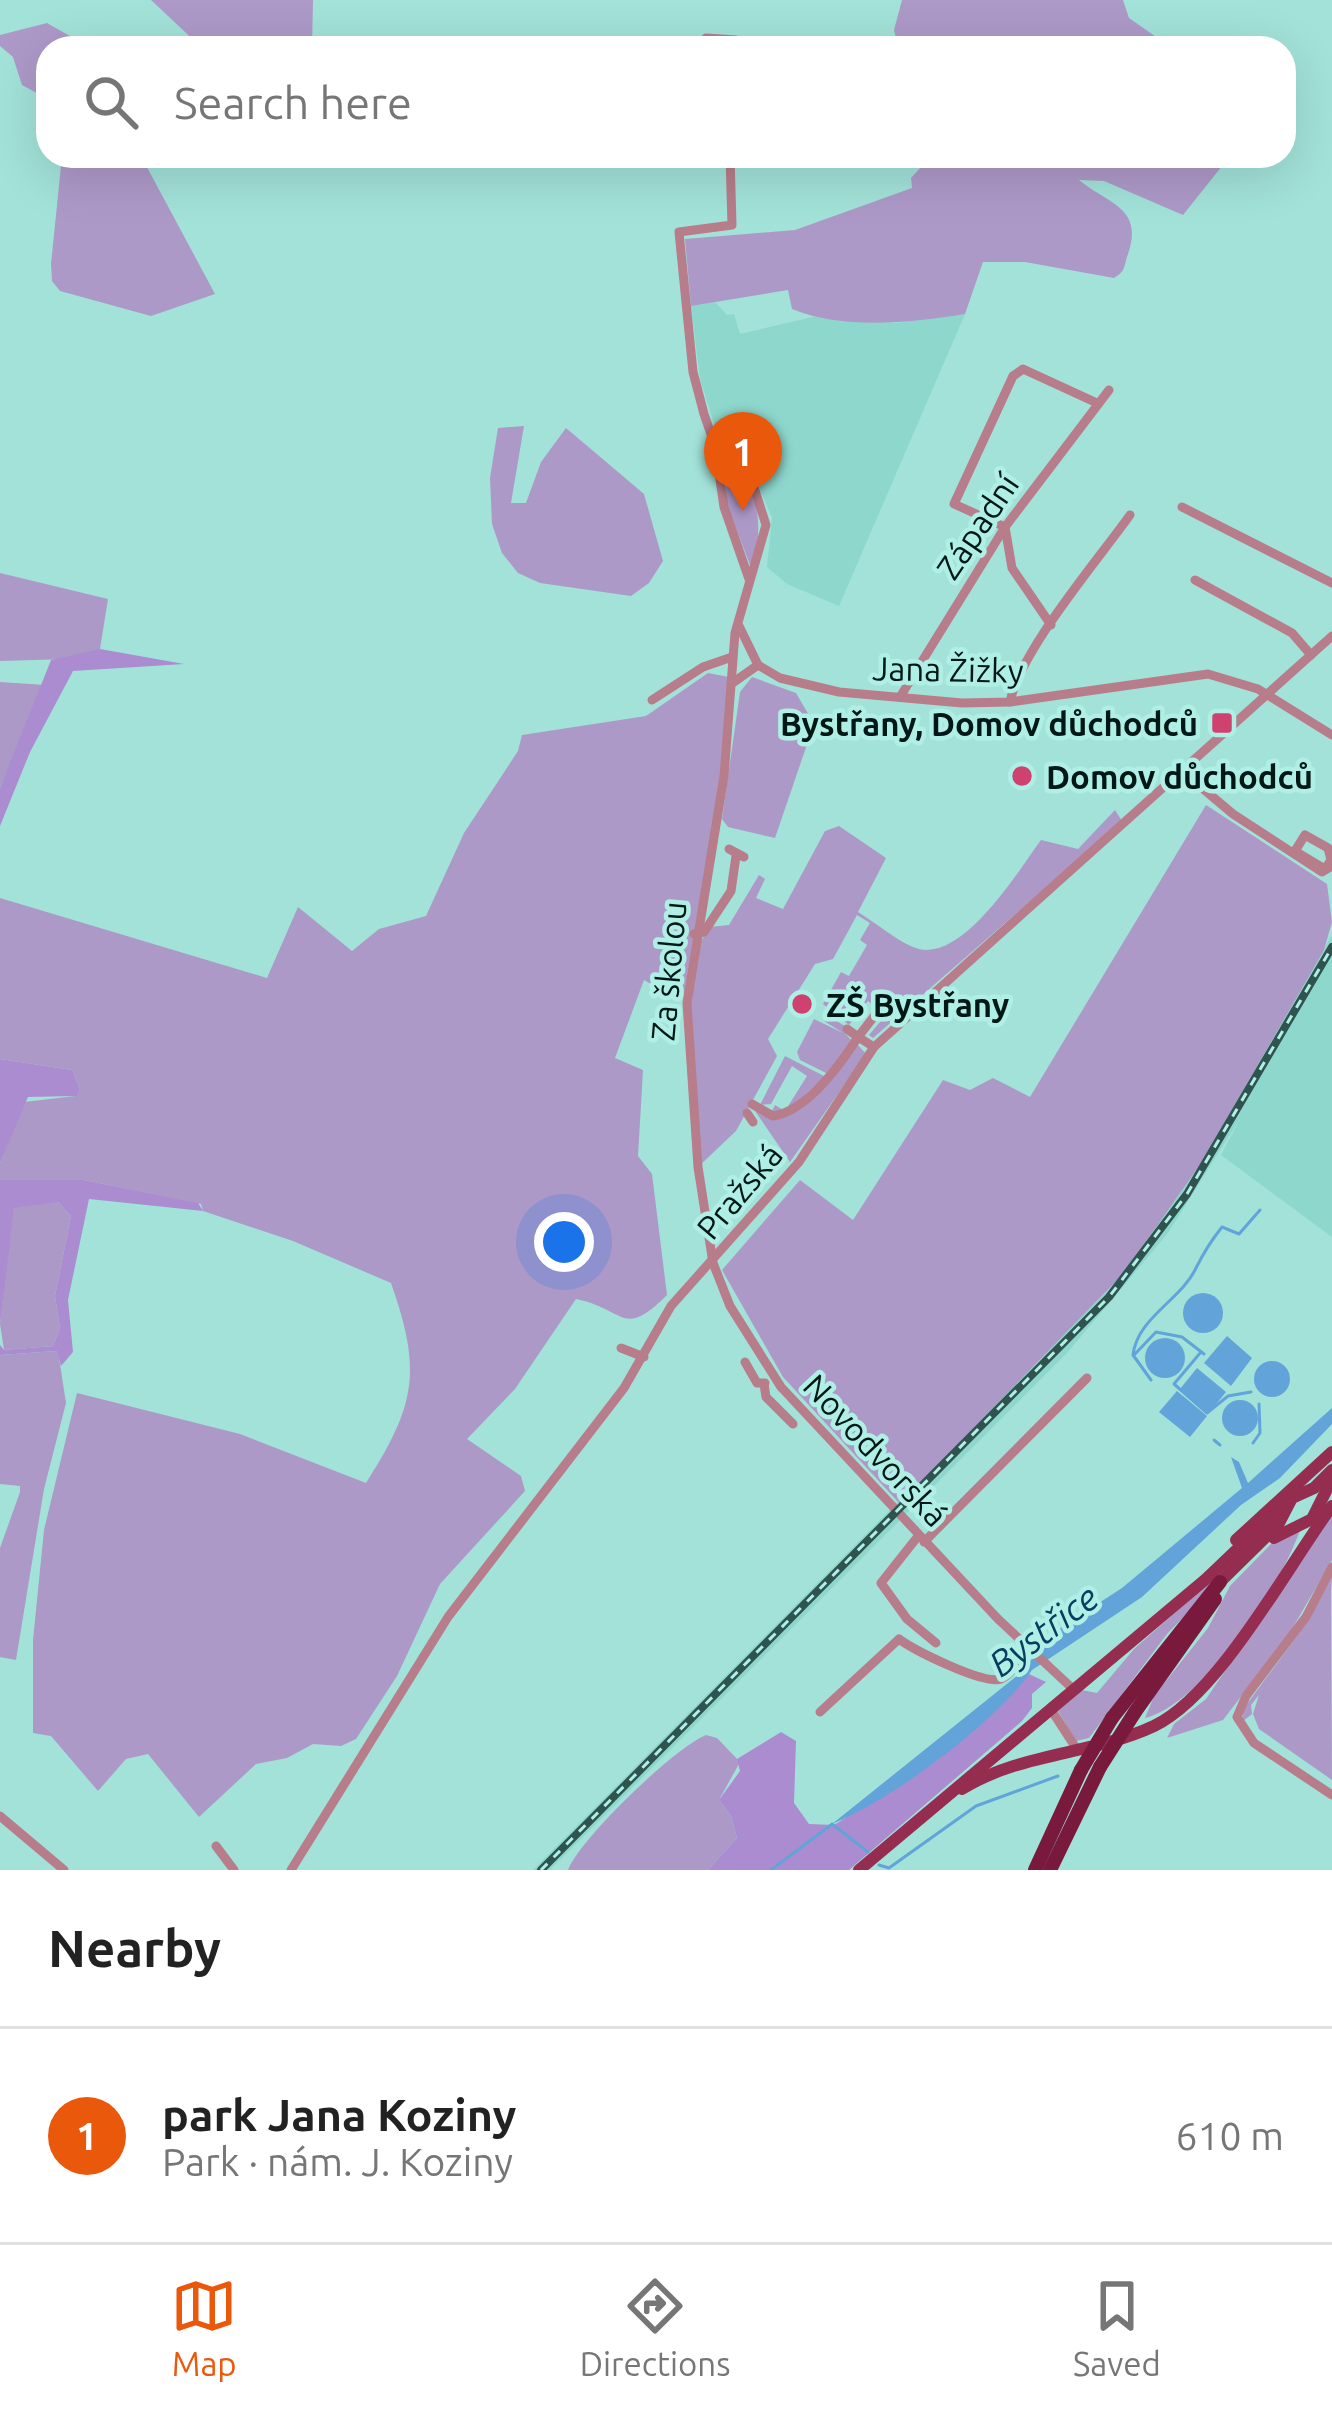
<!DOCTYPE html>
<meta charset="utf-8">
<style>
:root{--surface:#fff;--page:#f2f2f2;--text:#222;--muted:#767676;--line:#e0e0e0;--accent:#ea580c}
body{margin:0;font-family:Ubuntu,sans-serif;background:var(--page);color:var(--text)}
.you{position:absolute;left:564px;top:1242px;width:42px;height:42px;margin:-30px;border:9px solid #fff;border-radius:50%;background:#1a73e8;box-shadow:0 0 0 18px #1a73e833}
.badge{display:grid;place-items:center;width:78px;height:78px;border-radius:50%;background:var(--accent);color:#fff;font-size:39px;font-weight:700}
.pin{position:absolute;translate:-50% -99px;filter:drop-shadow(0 3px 6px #0008)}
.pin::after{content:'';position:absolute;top:63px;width:42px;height:36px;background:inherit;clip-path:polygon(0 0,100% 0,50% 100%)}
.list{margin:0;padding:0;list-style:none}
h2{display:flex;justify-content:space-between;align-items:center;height:156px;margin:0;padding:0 48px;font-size:51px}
h2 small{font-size:39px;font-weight:400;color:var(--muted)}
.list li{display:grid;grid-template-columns:78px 1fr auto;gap:36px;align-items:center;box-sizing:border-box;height:216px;padding:0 48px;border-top:3px solid var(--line)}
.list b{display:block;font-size:45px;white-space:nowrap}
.list p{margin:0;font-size:39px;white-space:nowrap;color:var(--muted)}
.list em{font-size:39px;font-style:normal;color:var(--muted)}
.icon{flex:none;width:66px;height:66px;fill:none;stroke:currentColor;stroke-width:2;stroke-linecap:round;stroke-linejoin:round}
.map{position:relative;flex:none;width:1332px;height:1870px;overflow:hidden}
.search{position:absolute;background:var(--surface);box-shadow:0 12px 48px #0002;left:36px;right:36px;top:36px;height:132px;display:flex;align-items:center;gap:30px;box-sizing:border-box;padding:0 42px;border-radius:36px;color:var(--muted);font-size:45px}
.sheet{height:372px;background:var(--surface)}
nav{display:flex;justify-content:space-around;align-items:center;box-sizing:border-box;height:168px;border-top:3px solid var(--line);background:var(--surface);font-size:33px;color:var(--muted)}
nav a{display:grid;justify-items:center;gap:6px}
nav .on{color:var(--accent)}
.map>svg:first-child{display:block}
.built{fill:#8ed7cd}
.green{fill:#ad99c8}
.forest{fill:#ab8cd1}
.water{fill:#62a4d9}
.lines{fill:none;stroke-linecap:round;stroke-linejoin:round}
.stream{stroke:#62a4d9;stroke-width:3}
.minor{stroke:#b77d8a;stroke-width:9}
.major{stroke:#942d4f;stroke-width:12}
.highway{stroke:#791a3c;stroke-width:14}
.rail-casing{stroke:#2f534e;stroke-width:8}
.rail{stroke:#afefe6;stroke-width:3;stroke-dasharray:9;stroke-linecap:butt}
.highway-bridge{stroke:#791a3c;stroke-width:14}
.poi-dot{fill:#cf4270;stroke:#afefe6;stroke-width:4.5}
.labels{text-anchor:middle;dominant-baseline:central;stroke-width:9;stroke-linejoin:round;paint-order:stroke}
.street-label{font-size:33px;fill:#001815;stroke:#afefe6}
.poi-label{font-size:33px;font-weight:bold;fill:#001815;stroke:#afefe6;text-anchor:start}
.water-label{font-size:36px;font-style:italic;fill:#093d60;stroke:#afefe6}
</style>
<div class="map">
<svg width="1332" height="1870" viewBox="0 0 1332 1870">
<rect width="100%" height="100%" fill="#a2e2d9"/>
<g class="built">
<polygon points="715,302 727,315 734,314 740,334 817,316 895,323 965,314 839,606 787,584 767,567 772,518 749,463 717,433 700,379 691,306"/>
<polygon points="1332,935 1332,1237 1221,1155 1241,1117 1168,1233 1067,1353 550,1870 533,1870 1105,1293 1182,1191"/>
</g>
<g class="green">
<polygon points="151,0 313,0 312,48 202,48"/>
<polygon points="902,0 1123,0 1129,18 1172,48 931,48 897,42 894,30"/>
<polygon points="47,23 91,48 48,48 48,99 22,85 13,57 0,46 0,35"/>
<polygon points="62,156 141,156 215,294 151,316 60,291 52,281 51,264"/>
<path d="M 931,156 L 1230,156 L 1183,215 L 1104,181 L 1079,180 C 1108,204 1144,207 1128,254 C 1123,267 1127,270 1114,278 L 1025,262 L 983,262 L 965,314 C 911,323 843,330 792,309 L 788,290 L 691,306 L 685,239 L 795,230 L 912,188 L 911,178 Z"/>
<polygon points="524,426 511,503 526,503 541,462 566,428 644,494 663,561 649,583 631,596 540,583 518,573 502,553 492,524 490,478 498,428"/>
<path d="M 724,458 C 761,489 764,525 752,570 L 727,505 Z"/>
<polygon points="0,573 108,599 100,649 69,659 0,661"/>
<path d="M 708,673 L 729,677 L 721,774 L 684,994 L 663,991 L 644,980 L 615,1058 L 643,1070 L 638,1156 L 652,1174 L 667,1295 C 622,1340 626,1309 576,1299 L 515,1389 L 467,1439 L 521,1476 L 525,1491 L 440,1584 L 397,1676 L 356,1739 L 341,1746 L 313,1744 L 287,1758 L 256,1764 L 199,1817 L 148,1754 L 126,1759 L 98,1791 L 51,1736 L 33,1733 L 33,1640 L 44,1530 L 77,1393 L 240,1434 L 366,1483 C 416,1405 422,1371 391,1283 L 293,1241 L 203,1211 L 201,1204 L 84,1180 L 0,1180 L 0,1163 L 24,1102 L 75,1096 L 80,1089 L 72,1070 L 0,1059 L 0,898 L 267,978 L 298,907 L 352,951 L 379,929 L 426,916 L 464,833 L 518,751 L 522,735 L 646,716 Z"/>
<polygon points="752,677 796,693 814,724 775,838 728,827 722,819 740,692"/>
<polygon points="0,682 45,685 0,788"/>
<polygon points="1206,805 1327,884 1332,922 1324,950 1202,1162 1123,1274 900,1504 783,1377 722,1270 800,1180 853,1220 943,1080 970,1090 993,1078 1030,1097"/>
<path d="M 1115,810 L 1122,821 L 873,1038 L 869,1035 L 886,1015 L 868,1001 L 849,1025 L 823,1004 L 841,972 L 849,976 L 867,945 L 860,940 L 870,923 L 857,915 L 833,959 L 815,964 L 768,1039 L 777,1056 L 736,1131 L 698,1167 C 694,1102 669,980 710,927 L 729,925 L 759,875 L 765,879 L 756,898 L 783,909 L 825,831 L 839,826 L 886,858 L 858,912 C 876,923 896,940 913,947 C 960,968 1018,871 1041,840 L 1078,849 Z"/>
<polygon points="832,1018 846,1027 844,1032 853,1042 828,1074 800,1060 797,1052 814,1019 843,1033 824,1021"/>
<polygon points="857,1044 866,1054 790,1162 755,1111 787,1115"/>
<path d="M 785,1056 L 826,1077 C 807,1090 795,1111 771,1113 L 775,1105 L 785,1111 L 807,1076 L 792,1066 L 771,1104 L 760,1105 Z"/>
<polygon points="26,1202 58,1202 71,1216 55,1296 60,1328 53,1346 4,1350 0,1324 11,1219 14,1208"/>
<polygon points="58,1351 66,1403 44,1489 16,1660 0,1657 0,1548 20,1492 20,1486 0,1484 0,1355"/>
<polygon points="1332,1514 1332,1560 1289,1634 1223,1720 1167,1738 1174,1724 1206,1699"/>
<path d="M 1300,1530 C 1281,1586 1204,1703 1145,1718 L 1154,1696 L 1208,1628 L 1230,1586 L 1272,1543 Z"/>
<polygon points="1265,1533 1167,1634 1089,1738 1076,1741 1058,1711 1082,1690 1097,1693 1134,1649"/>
<polygon points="1332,1576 1331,1591 1332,1780 1259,1729 1253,1714 1259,1695 1251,1705 1252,1714 1242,1722 1244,1708 1308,1621"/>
<path d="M 706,1735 L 717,1738 L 740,1762 L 719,1800 L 731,1816 L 737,1838 L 708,1870 L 568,1870 C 579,1840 674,1748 706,1735 Z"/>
</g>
<g class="forest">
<polygon points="100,649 184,664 73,671 30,752 0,826 0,788 51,660"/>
<polygon points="0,1059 72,1070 80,1089 76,1096 28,1097 0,1163"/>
<polygon points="0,1180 84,1180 198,1203 203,1211 89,1199 68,1300 73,1352 61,1366 57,1351 0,1355 0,1345 4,1350 53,1346 60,1328 55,1296 71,1216 58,1202 14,1208 0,1324"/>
<polygon points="1029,1674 1046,1682 1032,1694 1032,1708 1022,1721 849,1870 708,1870 737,1838 731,1816 719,1800 740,1771 737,1759 781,1732 796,1741 794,1803 809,1824 834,1825 885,1794 992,1712"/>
</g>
<g class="water">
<circle cx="1203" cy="1313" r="20"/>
<polygon points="1227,1336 1252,1358 1231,1386 1204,1363"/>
<circle cx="1165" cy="1358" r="20"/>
<circle cx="1272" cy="1379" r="18"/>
<polygon points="1197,1368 1226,1392 1209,1413 1180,1389"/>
<polygon points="1177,1391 1207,1416 1190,1437 1159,1412"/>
<circle cx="1240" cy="1418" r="18"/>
<path d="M 1332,1408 L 1332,1424 L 1280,1478 L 1241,1505 L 1142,1597 L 1032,1670 C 997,1722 890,1801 832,1824 L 1018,1675 L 1056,1631 L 1122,1588 L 1242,1488 L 1231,1457 L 1239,1462 L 1248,1483 Z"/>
</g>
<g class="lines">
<g class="stream">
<polyline points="1201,1352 1174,1384 1207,1413 1228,1396 1251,1392"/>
<polyline points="1135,1354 1156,1332 1182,1337 1204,1354"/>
<path d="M 1151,1380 L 1133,1355 C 1137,1318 1181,1300 1196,1268 C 1204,1252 1210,1242 1222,1227 L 1239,1234 L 1260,1210"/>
<polyline points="1214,1440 1220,1445"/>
<polyline points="1253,1443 1260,1433 1259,1404"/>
<polyline points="832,1824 868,1852"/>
<polyline points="879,1865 889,1868 976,1806 1058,1776"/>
<polyline points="771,1870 831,1825"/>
</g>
<g class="minor">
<polyline points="706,38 736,40"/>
<polyline points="730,156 732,225 679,232 693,372 704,414 715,446 744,469 753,484 766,525 735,633 724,776 687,1003 698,1167 713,1263 730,1306 781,1387 998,1619 1073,1689"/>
<polyline points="715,446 724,507 749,579"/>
<polyline points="1182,507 1332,583"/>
<polyline points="1195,580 1292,633 1311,655"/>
<polyline points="1051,625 1012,568 1005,527 954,504 1013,376 1023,369 1097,403"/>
<polyline points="739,626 758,665 780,678 839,692 962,703 1010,702 1208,674 1258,689 1332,735"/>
<polyline points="731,684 758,665"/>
<polyline points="900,697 1005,527 1109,390"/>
<polyline points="652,700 703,667 732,657"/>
<path d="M 1010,702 C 1020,651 1098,560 1130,515"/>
<polyline points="1182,771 1233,814 1322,872 1332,866"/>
<polygon points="1305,835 1328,848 1331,860 1325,869 1295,851"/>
<polyline points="729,849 744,857"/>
<polyline points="694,934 704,932 731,891 736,856"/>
<polyline points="874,1047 858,1037 879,1010"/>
<path d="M 752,1104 L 773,1116 C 807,1111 840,1065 858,1037 L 847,1029"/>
<polyline points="747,1113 753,1122"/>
<polyline points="621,1348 644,1357"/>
<polyline points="745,1362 757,1383 765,1383"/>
<polyline points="764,1384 766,1397 793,1424"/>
<polyline points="919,1535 881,1583 907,1619 936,1643"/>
<polyline points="924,1542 1087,1378"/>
<polyline points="1332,1567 1306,1617 1246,1696 1237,1717 1254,1743 1332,1795"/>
<polyline points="1050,1708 1076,1748"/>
<path d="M 820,1712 L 899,1639 C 914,1650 983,1685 1001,1679 C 1012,1675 1021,1657 1027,1648"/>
<polyline points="0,1816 64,1870"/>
<polyline points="216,1846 234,1870"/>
<polyline points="291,1870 448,1617 624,1388 671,1306 799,1162 874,1047 1332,636"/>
</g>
<g class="major">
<polyline points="1274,1538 1312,1519 1331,1481"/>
<polyline points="1236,1540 1332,1452"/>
<polyline points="1220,1582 1278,1525 1292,1498 1314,1488 1332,1470"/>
<path d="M 962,1789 C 1022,1752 1092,1755 1154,1726 C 1219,1695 1287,1567 1332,1506"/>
<polyline points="859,1870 1206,1579 1289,1500"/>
</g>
<g class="highway">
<polyline points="1135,1712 1215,1599"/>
<polyline points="1112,1718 1220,1582"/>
<polyline points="1035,1870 1081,1770"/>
<polyline points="1050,1870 1100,1767"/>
</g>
<defs>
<polyline id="rail" points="541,1870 1109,1297 1187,1194 1332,947"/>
</defs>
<use href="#rail" class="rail-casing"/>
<use href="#rail" class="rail"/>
<g class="highway-bridge">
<polyline points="1100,1767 1135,1712"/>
<polyline points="1081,1770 1112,1718"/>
</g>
</g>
<g class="poi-dot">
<rect x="1210" y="711" width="24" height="24" rx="6"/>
<circle cx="1022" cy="776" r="12"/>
<circle cx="802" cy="1004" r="12"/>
</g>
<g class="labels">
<g class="street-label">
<text transform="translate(977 526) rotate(-56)">Západní</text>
<text transform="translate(948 669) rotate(1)">Jana Žižky</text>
<text transform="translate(668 971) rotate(-85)">Za školou</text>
<text transform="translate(739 1191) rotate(-50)">Pražská</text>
<text transform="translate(876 1450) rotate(47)">Novodvorská</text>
</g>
<g class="poi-label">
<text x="1198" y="723" text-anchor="end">Bystřany, Domov důchodců</text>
<text x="1046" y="776">Domov důchodců</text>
<text x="826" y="1004">ZŠ Bystřany</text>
</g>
<g class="water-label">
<text transform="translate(1043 1630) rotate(-37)">Bystřice</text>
</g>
</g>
</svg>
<div class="you"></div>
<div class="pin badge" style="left:743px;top:511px">1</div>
<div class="search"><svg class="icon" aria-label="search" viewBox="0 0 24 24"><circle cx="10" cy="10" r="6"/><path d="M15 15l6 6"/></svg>Search here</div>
</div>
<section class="sheet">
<h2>Nearby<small></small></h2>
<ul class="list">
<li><span class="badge">1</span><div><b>park Jana Koziny</b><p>Park · nám. J. Koziny</p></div><em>610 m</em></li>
</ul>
</section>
<nav>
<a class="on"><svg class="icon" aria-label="map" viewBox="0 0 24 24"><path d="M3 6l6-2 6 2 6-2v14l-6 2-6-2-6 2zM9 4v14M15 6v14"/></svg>Map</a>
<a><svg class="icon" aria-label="directions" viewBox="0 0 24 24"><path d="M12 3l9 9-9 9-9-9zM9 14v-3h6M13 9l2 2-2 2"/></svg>Directions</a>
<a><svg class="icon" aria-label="saved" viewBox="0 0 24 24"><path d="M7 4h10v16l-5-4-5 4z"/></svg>Saved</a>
</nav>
